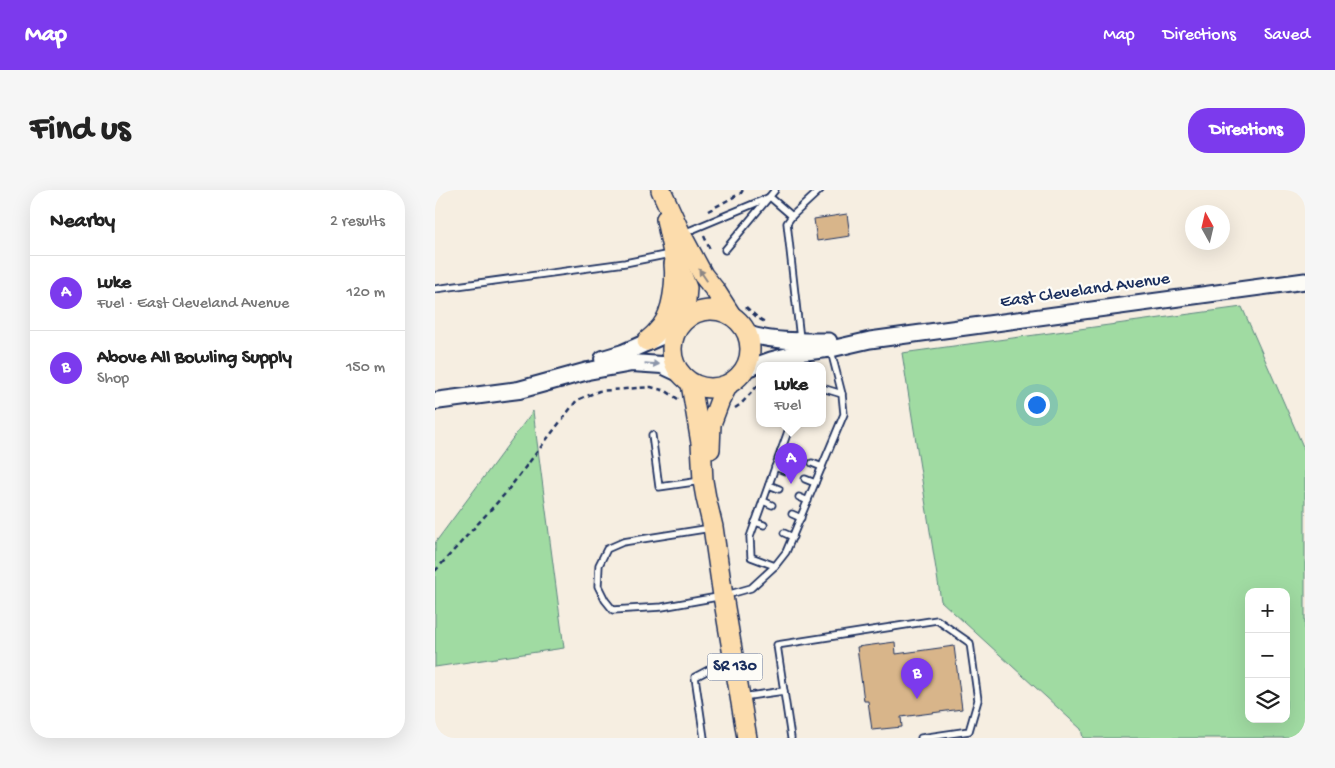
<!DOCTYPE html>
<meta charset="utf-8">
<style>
:root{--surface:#fff;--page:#f6f6f6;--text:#222;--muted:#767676;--line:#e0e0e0;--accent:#7c3aed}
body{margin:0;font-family:"Gochi Hand",sans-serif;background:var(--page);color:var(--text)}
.controls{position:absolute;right:15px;bottom:15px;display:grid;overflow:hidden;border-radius:10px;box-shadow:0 5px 20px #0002}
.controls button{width:45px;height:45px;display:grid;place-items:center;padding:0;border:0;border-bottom:1px solid var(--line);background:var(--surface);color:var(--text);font:25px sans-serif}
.compass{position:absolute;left:750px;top:15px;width:45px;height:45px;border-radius:50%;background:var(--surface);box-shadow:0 5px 20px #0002;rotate:352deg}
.you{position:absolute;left:601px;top:214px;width:18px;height:18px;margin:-12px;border:4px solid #fff;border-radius:50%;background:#1a73e8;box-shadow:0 0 0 8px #1a73e833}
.badge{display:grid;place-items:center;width:32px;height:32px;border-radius:50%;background:var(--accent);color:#fff;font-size:16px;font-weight:700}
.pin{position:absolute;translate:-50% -41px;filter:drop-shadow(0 1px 2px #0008)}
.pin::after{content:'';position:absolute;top:26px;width:18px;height:15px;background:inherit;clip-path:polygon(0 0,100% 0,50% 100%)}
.popup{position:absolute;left:321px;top:172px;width:70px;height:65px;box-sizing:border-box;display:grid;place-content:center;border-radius:10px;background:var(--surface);filter:drop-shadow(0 1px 4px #0005);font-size:16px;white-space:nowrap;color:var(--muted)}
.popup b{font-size:19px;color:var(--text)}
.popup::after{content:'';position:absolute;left:50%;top:100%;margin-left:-10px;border:10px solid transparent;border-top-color:var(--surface)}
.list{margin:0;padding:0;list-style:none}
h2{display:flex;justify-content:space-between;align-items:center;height:65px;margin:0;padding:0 20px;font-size:21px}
h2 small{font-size:16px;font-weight:400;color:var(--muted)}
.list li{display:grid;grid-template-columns:32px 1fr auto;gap:15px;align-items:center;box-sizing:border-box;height:75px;padding:0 20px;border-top:1px solid var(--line)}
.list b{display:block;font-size:19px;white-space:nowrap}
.list p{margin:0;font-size:16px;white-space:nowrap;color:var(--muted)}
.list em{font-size:16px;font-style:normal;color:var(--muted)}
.icon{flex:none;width:28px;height:28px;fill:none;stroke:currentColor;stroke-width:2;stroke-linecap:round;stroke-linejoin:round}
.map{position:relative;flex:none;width:870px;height:548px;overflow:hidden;border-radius:20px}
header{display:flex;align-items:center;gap:30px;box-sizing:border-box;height:70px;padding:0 25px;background:var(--accent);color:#fff}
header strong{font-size:24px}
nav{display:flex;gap:28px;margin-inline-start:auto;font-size:18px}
.intro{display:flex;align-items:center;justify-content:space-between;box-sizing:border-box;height:120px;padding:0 30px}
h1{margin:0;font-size:35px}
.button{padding:12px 22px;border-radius:20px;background:var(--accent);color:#fff;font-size:18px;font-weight:700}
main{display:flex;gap:30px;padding:0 30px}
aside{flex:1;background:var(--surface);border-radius:20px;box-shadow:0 5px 20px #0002}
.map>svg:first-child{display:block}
.green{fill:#a0dba2;stroke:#5e8580;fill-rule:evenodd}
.building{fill:#d8b58a;stroke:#1b2f5e}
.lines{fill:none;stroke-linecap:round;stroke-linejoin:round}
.service-casing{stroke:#1b2f5e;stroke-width:9}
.tertiary-casing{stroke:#1b2f5e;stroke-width:19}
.secondary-casing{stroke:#1b2f5e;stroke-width:20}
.primary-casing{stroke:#1b2f5e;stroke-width:22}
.path{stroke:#1b2f5e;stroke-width:2.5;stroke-dasharray:5 4;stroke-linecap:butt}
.service{stroke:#fdfcf7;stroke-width:5.5}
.tertiary{stroke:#fdfcf7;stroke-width:15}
.secondary{stroke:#fdfcf7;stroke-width:16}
.primary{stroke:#fcdcac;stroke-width:19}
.oneway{fill:#8c8685}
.oneway2{fill:#8c96aa}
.labels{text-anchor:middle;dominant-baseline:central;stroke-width:4.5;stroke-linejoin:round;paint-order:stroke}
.shield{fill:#fdfcf7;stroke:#5f6c8c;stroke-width:1}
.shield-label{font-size:16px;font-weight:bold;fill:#1b2f5e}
.street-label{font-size:18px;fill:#1b2f5e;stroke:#fdfcf7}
</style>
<header>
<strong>Map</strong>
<nav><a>Map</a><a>Directions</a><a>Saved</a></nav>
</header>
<div class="intro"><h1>Find us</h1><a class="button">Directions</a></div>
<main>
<aside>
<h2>Nearby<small>2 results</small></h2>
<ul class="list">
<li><span class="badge">A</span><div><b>Luke</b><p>Fuel · East Cleveland Avenue</p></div><em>120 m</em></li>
<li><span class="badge">B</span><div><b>Above All Bowling Supply</b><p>Shop</p></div><em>150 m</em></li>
</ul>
</aside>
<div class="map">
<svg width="870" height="548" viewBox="0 0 870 548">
<rect width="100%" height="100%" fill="#f6eee1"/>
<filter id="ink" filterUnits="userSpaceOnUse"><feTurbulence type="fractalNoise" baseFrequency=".02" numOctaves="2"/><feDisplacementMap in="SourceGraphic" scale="10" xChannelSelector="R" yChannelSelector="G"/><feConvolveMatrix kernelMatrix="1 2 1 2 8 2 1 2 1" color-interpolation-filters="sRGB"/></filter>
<g filter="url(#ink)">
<g class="green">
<path d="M 807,117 L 870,261 L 870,548 L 648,548 L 646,539 L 506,411 L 467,163 ZM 814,402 L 851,402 L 851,529 L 814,529 Z"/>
<polygon points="98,221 129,458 0,477 0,353"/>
</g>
<g class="building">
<polygon points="412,24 415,46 382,51 379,29"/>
<polygon points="460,452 461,464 519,456 527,519 466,527 467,537 437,540 433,511 429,511 422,457"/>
</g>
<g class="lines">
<defs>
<g id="service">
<polyline points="249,43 335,7 357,26"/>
<polyline points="290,60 340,0"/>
<polyline points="0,99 190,73 235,64"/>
<polyline points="365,149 352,33 357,26 385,0"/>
<polyline points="387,198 407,204"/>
<polyline points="217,245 224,297 266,291"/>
<polyline points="346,260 357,264"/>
<polyline points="377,273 387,277"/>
<polyline points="340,277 350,281"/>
<polyline points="370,289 380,293"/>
<polyline points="334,295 344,299"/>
<polyline points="364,307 373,311"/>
<polyline points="328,311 337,315"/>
<polyline points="357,324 366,328"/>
<polyline points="320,332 329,335"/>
<polyline points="276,338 188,352 172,359 164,375 163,396 170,410 178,420 227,417 288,406 316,398 340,376 351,362 409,224 407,204 396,161"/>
<polyline points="349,343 358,347"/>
<polyline points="340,376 316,367 315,347 356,233"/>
<polyline points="307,507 349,501"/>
<polyline points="269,548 260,487 296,468"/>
<polyline points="356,548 342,455 502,430 535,453 543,510 534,541 486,548"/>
</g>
<g id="tertiary">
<path d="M 313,144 C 339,152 367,151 394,151"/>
<polyline points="311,179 336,170 363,163 396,159 435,150 870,91"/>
</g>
<g id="secondary">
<polyline points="168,169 188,163 242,139"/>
<polyline points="0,211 84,200 153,181 197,173 227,175 244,183"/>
</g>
<g id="primary">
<polyline points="226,0 246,44 268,85 280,100 296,125"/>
<polyline points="231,29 238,63 252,98 250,122 251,129"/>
<circle cx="276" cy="159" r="39"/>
<path d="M 212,151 C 217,147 222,142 226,137 C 238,122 241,92 239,74"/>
<polyline points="256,194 266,253 268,291 271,308 278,337 288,406 312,548"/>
<polyline points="275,259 276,234 285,210 293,195"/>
</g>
</defs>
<use href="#service" class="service-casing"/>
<use href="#tertiary" class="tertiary-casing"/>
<use href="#secondary" class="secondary-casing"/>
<use href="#primary" class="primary-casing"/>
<g class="path">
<polyline points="273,21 306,3 308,0"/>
<polyline points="269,46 276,62"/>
<polyline points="311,117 323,128 330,132"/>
<polyline points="300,218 306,214 325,193"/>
<polyline points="0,381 69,305 142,210 164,201 216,197 231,201 243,209"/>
</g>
<use href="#service" class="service"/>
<use href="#tertiary" class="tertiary"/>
<use href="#secondary" class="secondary"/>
<use href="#primary" class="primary"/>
</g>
<defs><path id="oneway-solid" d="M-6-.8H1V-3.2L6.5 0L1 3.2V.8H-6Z" transform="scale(1.25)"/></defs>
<use class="oneway" href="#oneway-solid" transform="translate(268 85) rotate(-124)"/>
<use class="oneway2" href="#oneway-solid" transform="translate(217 174) rotate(5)"/>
</g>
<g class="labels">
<rect class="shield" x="272.5" y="463.5" width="55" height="27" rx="4"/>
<g class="shield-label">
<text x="300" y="477">SR 130</text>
</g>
<g class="street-label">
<text transform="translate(650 101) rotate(-8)">East Cleveland Avenue</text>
</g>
</g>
</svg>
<div class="controls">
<button>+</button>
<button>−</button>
<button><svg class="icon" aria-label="layers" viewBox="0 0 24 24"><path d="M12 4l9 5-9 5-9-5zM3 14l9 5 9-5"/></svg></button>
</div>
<svg class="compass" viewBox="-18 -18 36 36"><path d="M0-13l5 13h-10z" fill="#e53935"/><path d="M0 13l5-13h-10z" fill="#767676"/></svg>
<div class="you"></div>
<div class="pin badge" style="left:356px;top:294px">A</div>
<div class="popup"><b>Luke</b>Fuel</div>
<div class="pin badge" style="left:482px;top:509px">B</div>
</div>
</main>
